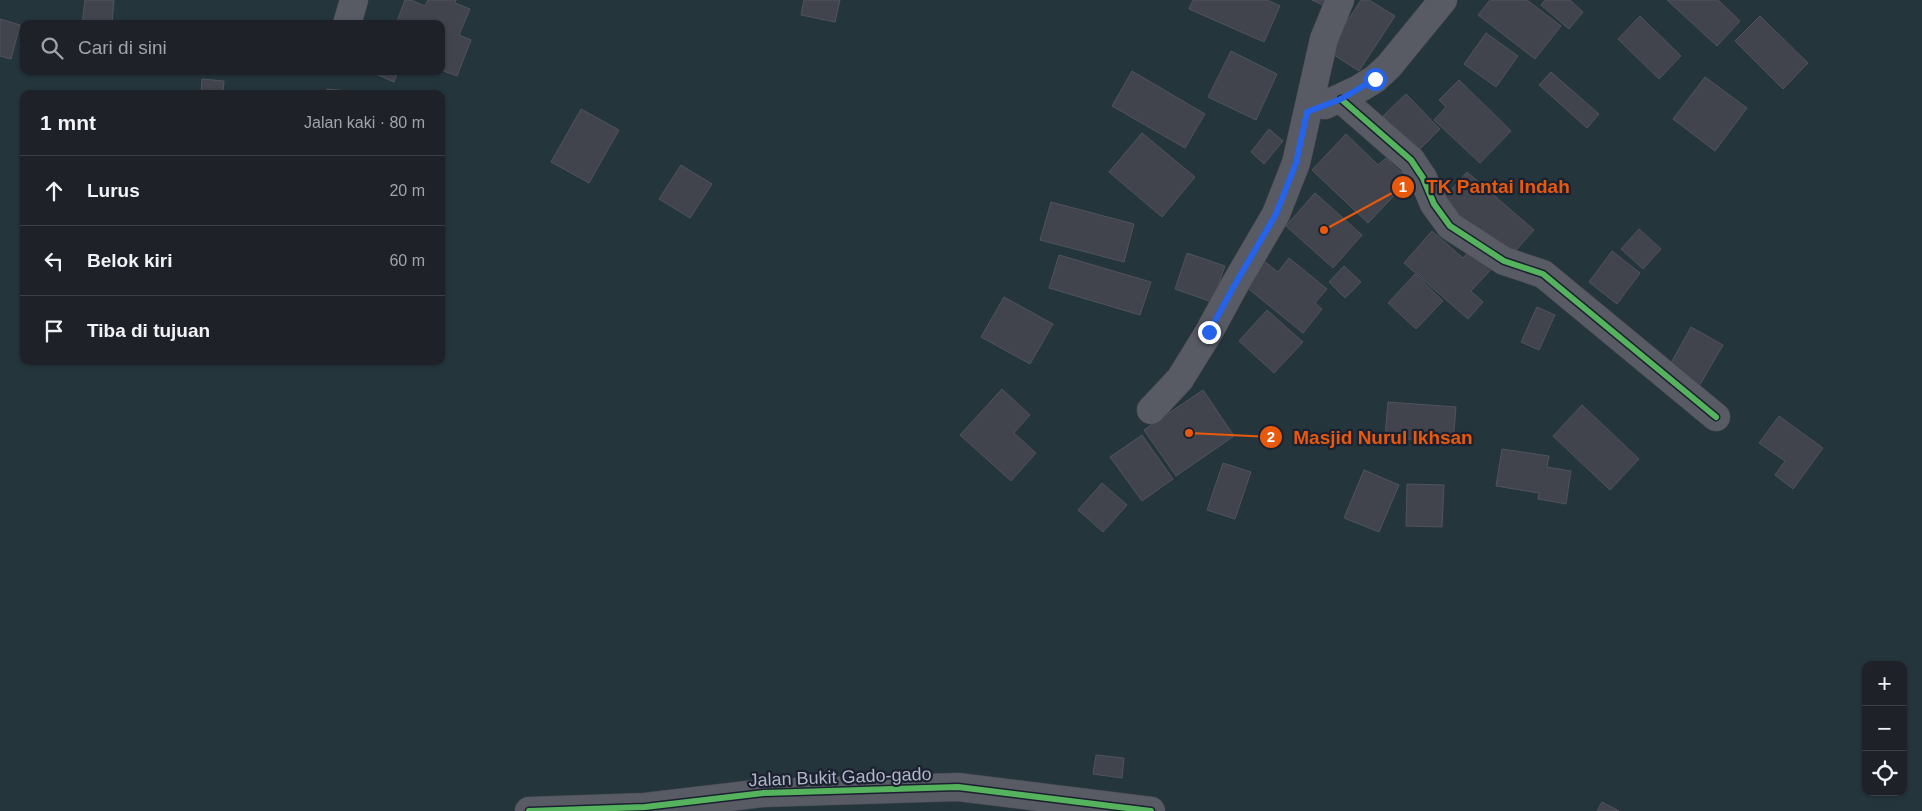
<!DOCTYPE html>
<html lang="id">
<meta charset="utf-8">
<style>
:root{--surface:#1e2128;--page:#262930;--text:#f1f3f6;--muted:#a1a3a8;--line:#3c3e45}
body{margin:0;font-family:Arial,sans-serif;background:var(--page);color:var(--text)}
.controls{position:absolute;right:15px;bottom:15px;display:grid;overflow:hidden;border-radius:10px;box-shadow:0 1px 4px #0004}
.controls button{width:45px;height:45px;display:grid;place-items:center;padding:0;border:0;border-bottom:1px solid var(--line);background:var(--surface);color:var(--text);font:25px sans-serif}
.stop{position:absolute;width:15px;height:15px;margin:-11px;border:4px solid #2563eb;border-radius:50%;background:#fff}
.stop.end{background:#2563eb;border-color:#fff;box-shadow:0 1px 5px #0008}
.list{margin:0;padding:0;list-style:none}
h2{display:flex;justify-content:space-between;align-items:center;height:65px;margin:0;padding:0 20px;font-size:21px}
h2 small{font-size:16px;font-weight:400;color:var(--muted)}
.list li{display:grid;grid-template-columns:32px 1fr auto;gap:15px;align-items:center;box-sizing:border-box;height:70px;padding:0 20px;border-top:1px solid var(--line)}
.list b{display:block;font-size:19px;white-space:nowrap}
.list em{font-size:16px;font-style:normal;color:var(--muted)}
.icon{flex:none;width:28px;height:28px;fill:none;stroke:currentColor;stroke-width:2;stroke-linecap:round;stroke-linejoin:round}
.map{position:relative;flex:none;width:1922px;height:811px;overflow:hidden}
.search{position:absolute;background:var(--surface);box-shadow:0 1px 4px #0004;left:20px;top:20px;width:425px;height:55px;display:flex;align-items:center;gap:12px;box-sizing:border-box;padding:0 18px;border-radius:10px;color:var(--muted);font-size:19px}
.panel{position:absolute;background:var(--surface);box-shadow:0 1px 4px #0004;left:20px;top:90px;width:425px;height:275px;border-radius:10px}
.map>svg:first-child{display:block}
.green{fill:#25353c;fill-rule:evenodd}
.building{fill:#41444d;stroke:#50535d}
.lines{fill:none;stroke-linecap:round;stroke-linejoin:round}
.minor-casing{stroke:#44474f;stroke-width:29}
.tertiary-casing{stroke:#44474f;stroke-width:29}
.minor{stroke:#585a64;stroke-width:28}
.tertiary{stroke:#585a64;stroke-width:28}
.cycleway-casing{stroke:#1b2130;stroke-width:9}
.cycleway{stroke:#56b35d;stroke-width:6}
.route{stroke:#2563eb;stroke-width:6}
.labels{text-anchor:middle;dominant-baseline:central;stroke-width:4.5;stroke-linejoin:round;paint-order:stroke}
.street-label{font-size:18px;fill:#b1b6c7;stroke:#1b2130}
.leader{fill:none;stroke:#e8590c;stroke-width:2}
.callout-dot{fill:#e8590c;stroke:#1b2130;stroke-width:2}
.mark-label{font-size:15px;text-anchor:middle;font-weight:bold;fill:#fff}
.callout-label{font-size:19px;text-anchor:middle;font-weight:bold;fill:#e8590c;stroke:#1b2130;stroke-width:4.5;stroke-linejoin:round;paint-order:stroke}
</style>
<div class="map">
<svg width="1922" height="811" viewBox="0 0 1922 811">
<rect width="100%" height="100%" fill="#282c36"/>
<path class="green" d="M 0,0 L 1922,0 L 1922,811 L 0,811 ZM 24,24 L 441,24 L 441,71 L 24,71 ZM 24,94 L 441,94 L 441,361 L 24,361 ZM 1866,665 L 1903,665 L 1903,792 L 1866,792 Z"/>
<g class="building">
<polygon points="85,0 114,0 112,24 82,24"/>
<polygon points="405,0 411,0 425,6 428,0 456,0 455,3 470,9 459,35 471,40 457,76 441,70 441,24 396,24"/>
<polygon points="804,0 840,0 835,22 801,15"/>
<polygon points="1193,0 1267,0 1280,6 1264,42 1189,9"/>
<polygon points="1312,0 1328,0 1325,6"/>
<polygon points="1361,0 1369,0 1395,16 1359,71 1328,51"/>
<polygon points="1490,0 1527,0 1561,26 1535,59 1478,15"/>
<polygon points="1545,0 1570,0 1583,12 1569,29 1541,5"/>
<polygon points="1667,0 1718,0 1740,21 1717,46"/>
<polygon points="1640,16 1681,56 1659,79 1618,39"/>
<polygon points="1760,16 1808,63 1783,89 1735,41"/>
<polygon points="0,19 20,25 11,59 0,56"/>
<polygon points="1486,33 1518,56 1496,87 1464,64"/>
<polygon points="1231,51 1277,74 1256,120 1208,97"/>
<polygon points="369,71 398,71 394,82"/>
<polygon points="1132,71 1205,114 1185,148 1112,106"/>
<polygon points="1551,72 1599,114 1587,128 1539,85"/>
<polygon points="1705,77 1747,108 1715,151 1673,119"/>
<polygon points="202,79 224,81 223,94 201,94"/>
<polygon points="1459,80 1511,131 1480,163 1434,120 1446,107 1439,100"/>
<polygon points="327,89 362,92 362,94 327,94"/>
<polygon points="1406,94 1440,129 1418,151 1383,116"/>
<polygon points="581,109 619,130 589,183 551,162"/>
<polygon points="1269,129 1283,141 1264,164 1251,152"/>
<polygon points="1142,133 1195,177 1162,217 1109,172"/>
<polygon points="1346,134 1378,165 1386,158 1409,180 1368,223 1312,170"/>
<polygon points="681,165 712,184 690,218 659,199"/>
<polygon points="1467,172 1534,230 1507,260 1441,201"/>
<polygon points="1315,193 1362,235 1333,268 1286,226"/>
<polygon points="1051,202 1134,224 1124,262 1040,240"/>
<polygon points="1639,229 1661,249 1643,269 1621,249"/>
<polygon points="1432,231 1463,258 1474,246 1496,264 1471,291 1483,302 1468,319 1404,263"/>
<polygon points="1612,251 1640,273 1617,304 1589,282"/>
<polygon points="1187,253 1225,266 1212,302 1175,289"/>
<polygon points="1059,255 1151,282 1140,315 1049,288"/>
<polygon points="1289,258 1327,289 1315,303 1322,309 1303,333 1245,286 1264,261 1278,272"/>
<polygon points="1344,266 1361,282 1345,298 1329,282"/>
<polygon points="1415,274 1443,301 1416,329 1388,303"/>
<polygon points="1004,297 1053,324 1030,364 981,337"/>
<polygon points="1537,307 1555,315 1539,350 1521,342"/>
<polygon points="1267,310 1303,342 1274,373 1239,341"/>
<polygon points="1691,327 1723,345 1698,388 1667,370"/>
<polygon points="1002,389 1030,415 1014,433 1036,453 1011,481 960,435"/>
<polygon points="1203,390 1234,436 1176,476 1144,430"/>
<polygon points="1388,402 1456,407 1453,443 1385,437"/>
<polygon points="1582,405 1639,459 1610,490 1553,436"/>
<polygon points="1779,416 1823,448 1793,489 1775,475 1785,461 1759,443"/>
<polygon points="1142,435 1173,479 1142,501 1110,457"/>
<polygon points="1502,449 1549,456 1547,467 1571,471 1566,504 1538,499 1539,493 1496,486"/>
<polygon points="1223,463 1251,472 1235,519 1207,510"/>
<polygon points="1364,470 1399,485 1379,532 1344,518"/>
<polygon points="1102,483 1127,505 1103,532 1078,510"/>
<polygon points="1407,484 1444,485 1442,527 1406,526"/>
<polygon points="1096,755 1124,758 1122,778 1093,774"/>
<polygon points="1602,802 1619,811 1597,811"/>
</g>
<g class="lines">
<defs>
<g id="minor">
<polyline points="347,24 354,0"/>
<polyline points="1341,99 1411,160 1423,178 1434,204 1450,226 1504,261 1543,274 1716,417"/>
<polyline points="1325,105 1357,90 1375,79 1389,66 1443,0"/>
<polyline points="1151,410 1180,379 1209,332 1234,286 1276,214 1296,163 1324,39 1340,0"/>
</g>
<polyline id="tertiary" points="529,811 645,807 764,793 958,787 1151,811"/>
</defs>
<use href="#minor" class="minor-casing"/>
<use href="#tertiary" class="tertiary-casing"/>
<use href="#minor" class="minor"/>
<use href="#tertiary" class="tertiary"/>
<defs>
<g id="cycleway">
<polyline points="1341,99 1411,160 1423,178 1434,204 1450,226 1504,261 1543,274 1716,417"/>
<polyline points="529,811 645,807 764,793 958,787 1151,811"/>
</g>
</defs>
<use href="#cycleway" class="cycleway-casing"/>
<use href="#cycleway" class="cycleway"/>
</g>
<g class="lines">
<polyline class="route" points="1209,332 1234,286 1276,214 1296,163 1307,112 1341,99 1375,79"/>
</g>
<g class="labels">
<g class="street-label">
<text transform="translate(840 777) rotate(-2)">Jalan Bukit Gado-gado</text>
</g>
</g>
<path class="leader" d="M1324 230L1403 187M1189 433L1271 437"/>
<g class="callout-dot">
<circle cx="1324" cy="230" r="5"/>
<circle cx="1189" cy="433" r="5"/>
<circle cx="1403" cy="187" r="12"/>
<circle cx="1271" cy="437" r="12"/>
</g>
<g class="mark-label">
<text x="1403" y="192">1</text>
<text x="1271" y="442">2</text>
</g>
<g class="callout-label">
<text x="1498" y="193">TK Pantai Indah</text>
<text x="1383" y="444">Masjid Nurul Ikhsan</text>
</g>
</svg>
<div class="controls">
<button>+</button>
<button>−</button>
<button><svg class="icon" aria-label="locate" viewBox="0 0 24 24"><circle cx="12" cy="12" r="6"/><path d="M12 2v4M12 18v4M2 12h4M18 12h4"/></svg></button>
</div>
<div class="stop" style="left:1375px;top:79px"></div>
<div class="stop end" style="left:1209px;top:332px"></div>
<div class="search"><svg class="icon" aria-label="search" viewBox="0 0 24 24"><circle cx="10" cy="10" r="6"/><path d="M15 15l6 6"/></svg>Cari di sini</div>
<section class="panel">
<h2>1 mnt<small>Jalan kaki · 80 m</small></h2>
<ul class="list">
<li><svg class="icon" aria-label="ahead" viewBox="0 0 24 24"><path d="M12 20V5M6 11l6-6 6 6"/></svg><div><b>Lurus</b></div><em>20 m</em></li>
<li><svg class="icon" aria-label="left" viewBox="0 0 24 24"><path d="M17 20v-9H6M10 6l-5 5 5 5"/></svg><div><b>Belok kiri</b></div><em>60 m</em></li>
<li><svg class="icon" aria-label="arrive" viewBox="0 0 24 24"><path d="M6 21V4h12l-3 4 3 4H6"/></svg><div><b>Tiba di tujuan</b></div></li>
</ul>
</section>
</div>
